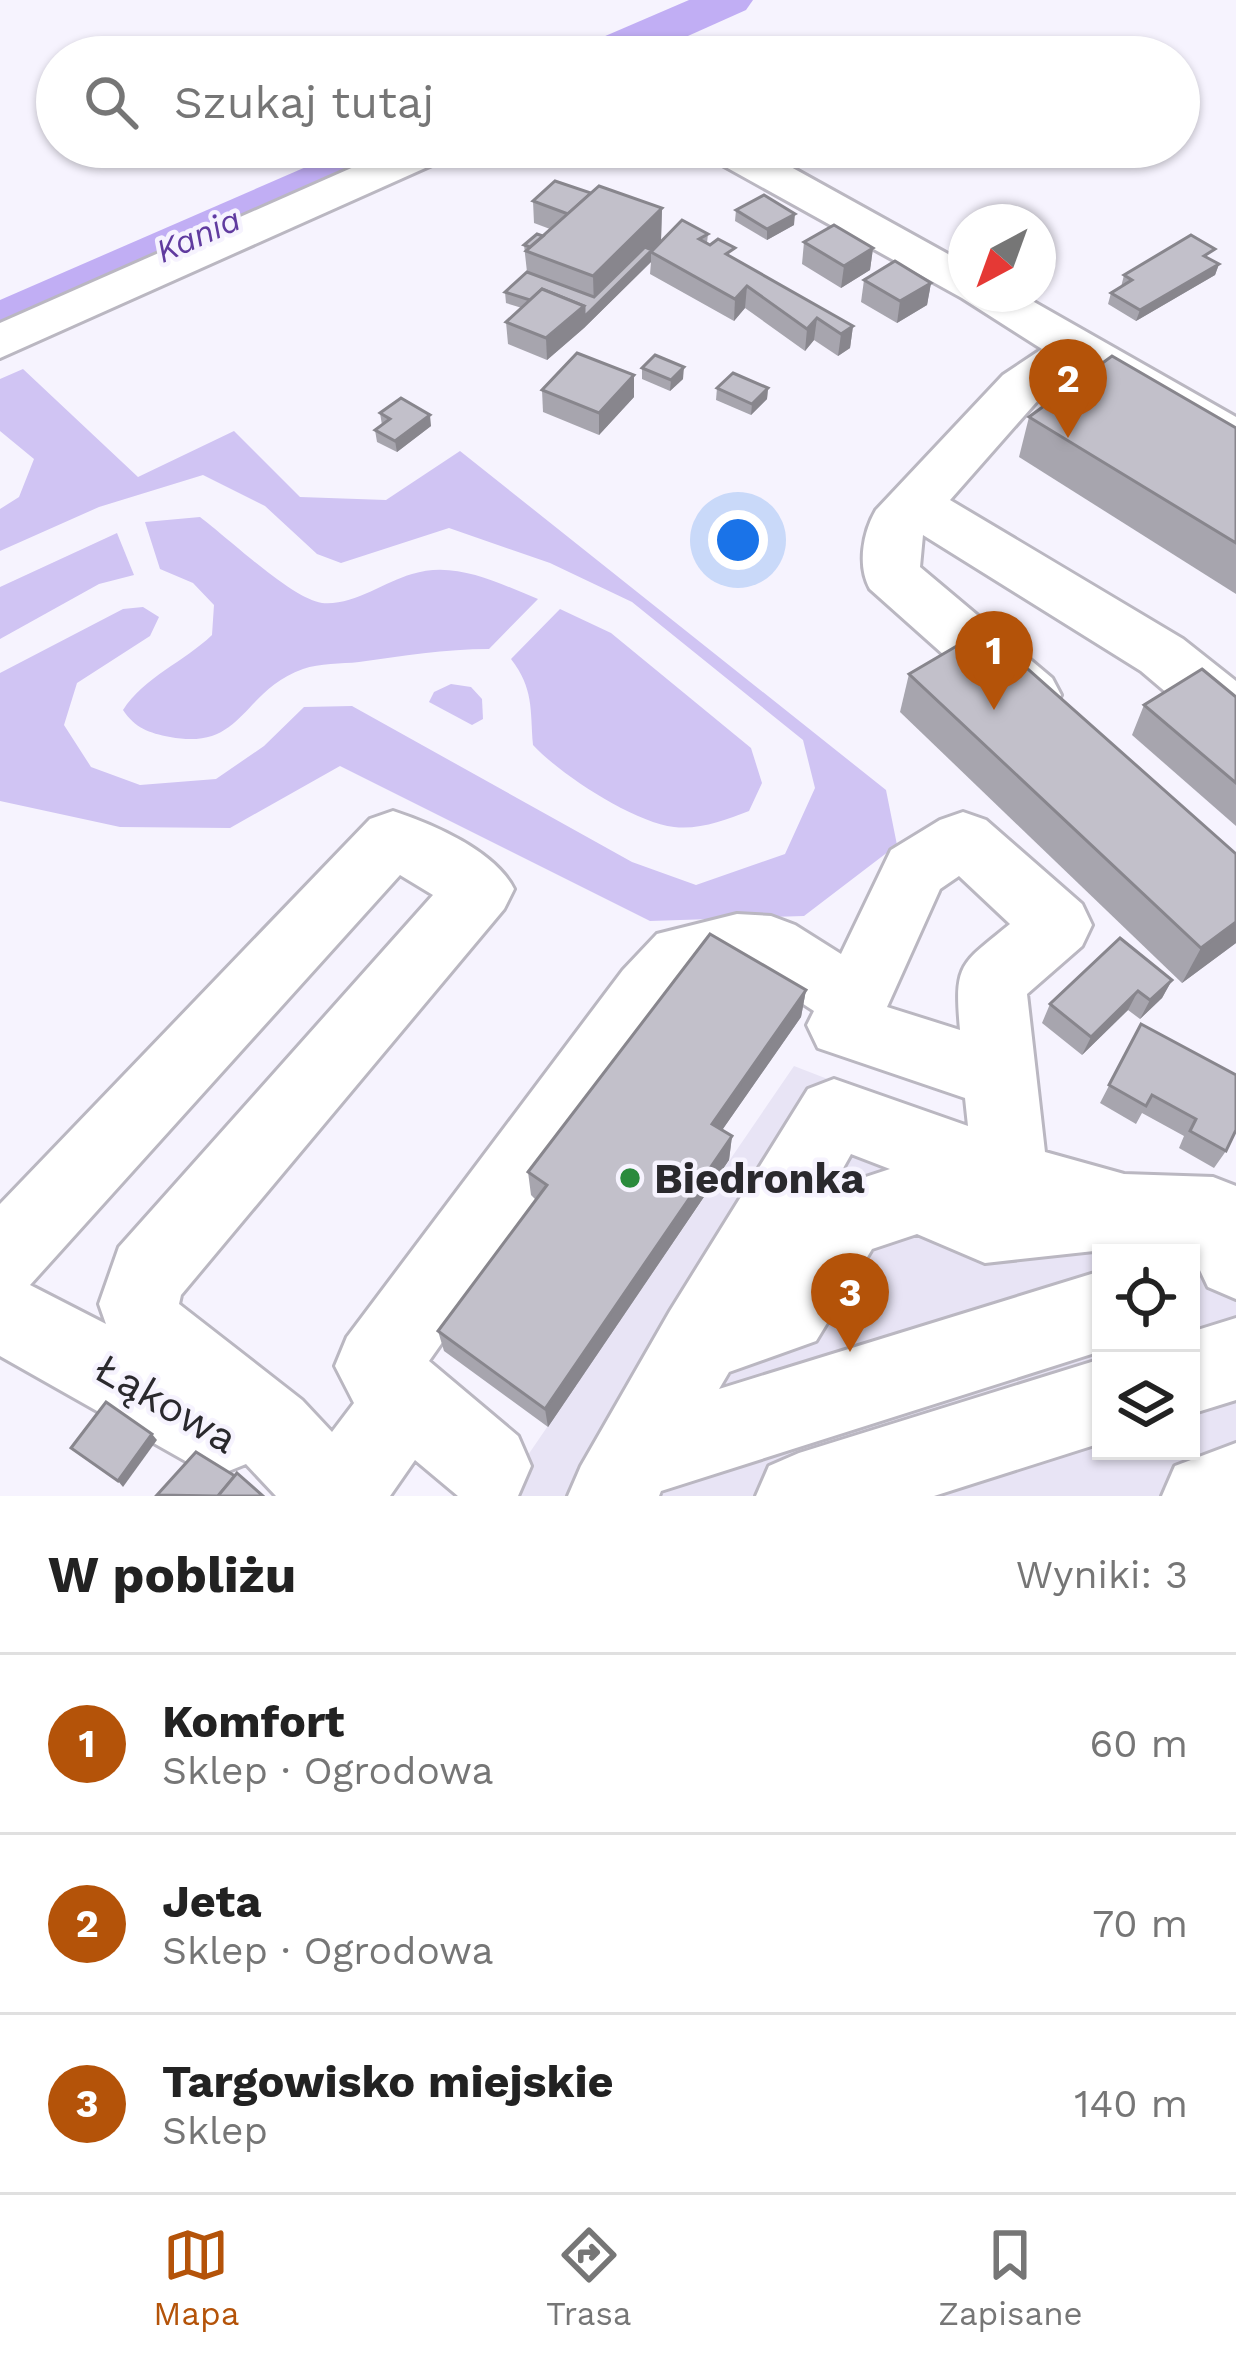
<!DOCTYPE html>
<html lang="pl">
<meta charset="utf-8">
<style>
:root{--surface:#fff;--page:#f6f6f6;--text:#222;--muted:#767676;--line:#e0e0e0;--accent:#b45309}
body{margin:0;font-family:"Work Sans",sans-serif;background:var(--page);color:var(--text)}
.controls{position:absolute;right:36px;bottom:36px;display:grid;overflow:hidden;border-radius:0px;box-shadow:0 3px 9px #0004}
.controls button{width:108px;height:108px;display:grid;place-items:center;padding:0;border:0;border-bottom:3px solid var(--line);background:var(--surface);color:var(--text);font:60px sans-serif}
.compass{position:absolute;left:948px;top:204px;width:108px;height:108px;border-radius:50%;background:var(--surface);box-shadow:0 3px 9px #0004;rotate:221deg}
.you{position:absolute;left:738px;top:540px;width:42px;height:42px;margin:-30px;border:9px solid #fff;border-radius:50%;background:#1a73e8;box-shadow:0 0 0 18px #1a73e833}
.badge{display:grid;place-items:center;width:78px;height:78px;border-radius:50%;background:var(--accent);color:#fff;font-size:39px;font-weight:700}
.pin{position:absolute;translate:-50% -99px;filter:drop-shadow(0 3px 6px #0008)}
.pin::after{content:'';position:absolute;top:63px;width:42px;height:36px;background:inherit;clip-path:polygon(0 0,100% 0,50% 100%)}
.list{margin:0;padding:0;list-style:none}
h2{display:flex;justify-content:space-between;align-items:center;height:156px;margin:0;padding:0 48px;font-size:51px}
h2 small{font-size:39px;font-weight:400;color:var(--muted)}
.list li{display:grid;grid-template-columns:78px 1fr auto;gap:36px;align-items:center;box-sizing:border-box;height:180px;padding:0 48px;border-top:3px solid var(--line)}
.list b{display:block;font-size:45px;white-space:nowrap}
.list p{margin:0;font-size:39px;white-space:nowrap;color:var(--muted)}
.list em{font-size:39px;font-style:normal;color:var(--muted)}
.icon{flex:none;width:66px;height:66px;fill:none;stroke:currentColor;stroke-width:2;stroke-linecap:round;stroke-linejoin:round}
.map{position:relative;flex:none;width:1236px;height:1496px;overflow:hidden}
.search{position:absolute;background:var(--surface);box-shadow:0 3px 9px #0004;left:36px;right:36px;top:36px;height:132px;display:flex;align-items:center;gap:30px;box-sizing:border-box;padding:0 42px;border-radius:66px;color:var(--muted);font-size:45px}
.sheet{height:696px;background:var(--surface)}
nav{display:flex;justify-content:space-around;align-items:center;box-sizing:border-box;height:168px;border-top:3px solid var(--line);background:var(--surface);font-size:33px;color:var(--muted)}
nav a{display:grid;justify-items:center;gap:6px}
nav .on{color:var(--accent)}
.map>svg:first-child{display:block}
.built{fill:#e8e4f5;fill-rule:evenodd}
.green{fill:#d0c4f3}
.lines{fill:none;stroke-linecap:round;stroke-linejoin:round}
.river{fill:#c1aef4;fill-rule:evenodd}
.minor-casing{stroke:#bab7c1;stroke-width:6}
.minor{fill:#fff;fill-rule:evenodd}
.wall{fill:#a7a5ae}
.shaded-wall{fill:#88868d}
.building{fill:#c2c0ca;stroke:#88868d;stroke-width:3}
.poi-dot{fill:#2a8a3d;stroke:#f6f3fe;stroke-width:4.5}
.labels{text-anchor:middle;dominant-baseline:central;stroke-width:9;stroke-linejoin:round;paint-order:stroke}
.far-water-label{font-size:33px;font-style:italic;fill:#603b9f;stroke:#f6f3fe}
.near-poi-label{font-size:42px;font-weight:bold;fill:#2a292d;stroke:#f6f3fe;text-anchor:start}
.near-street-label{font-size:42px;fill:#2a292d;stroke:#f6f3fe}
</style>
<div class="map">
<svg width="1236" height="1496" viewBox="0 0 1236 1496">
<rect width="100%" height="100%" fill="#f6f3fe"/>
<path class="built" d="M 794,1066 L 1047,1164 L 1236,1193 L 1236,1496 L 500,1496 ZM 1101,1253 L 1191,1253 L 1191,1451 L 1101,1451 Z"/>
<g class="green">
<polygon points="23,369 138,477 234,431 300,497 386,500 460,451 886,790 897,845 804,916 650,921 340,766 230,828 120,827 0,801 0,673 123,609 143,607 159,617 150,636 77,683 64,725 91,767 140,785 216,779 264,746 304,707 352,706 632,862 696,885 785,854 815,788 803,740 632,602 550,563 449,528 341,563 317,554 265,506 203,475 99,507 0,551 0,509 19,497 34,459 0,431 0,379"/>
<path d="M 200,517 C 227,537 292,599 322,603 C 353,606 384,582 412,574 C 455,560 498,583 538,599 L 489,649 C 445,649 402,656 359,662 C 341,664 320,663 303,669 C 241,691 244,751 170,737 C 149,733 135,728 123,710 C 144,677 184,662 212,635 L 214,605 L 193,583 L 160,569 L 145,522 Z"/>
<polygon points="117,533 134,575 99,584 0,639 0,587"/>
<path d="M 560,609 L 611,633 L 751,748 L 762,783 L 749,811 C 725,820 700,830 674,827 C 633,822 561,775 533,745 C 530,709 534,689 511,659 Z"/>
<polygon points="451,684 471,687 482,699 483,719 472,725 429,702 434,692"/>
</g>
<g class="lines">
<g class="river">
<polygon points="689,0 753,0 746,10 641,57 575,57 582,46"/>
<polygon points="352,147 423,147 416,158 0,341 0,300"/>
</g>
<defs>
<g id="minor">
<polygon points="399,147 458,147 452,156 0,358 0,323"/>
<path d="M 700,147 L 755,147 L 966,264 L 966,294 L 1020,294 L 1236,417 L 1236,458 L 1217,453 L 1079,371 L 1039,399 L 950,500 L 1183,639 L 1236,681 L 1236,740 L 1214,733 L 1141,671 L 923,535 L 920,567 L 1052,678 L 1061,695 L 1052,712 L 1030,719 L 1008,712 L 870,589 C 857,566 863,532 876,510 L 1003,375 L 1042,349 L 962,298 L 706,156 Z"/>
<path d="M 393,811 C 433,824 495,851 514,889 L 504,909 L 181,1295 L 179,1304 L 302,1400 L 332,1432 L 354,1403 L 335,1366 L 347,1337 L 623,970 L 657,934 L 737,914 L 771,916 L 795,925 L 841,954 L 891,850 L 940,820 L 963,812 L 986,820 L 1082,904 L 1092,925 L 1082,946 L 1027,994 L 1045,1152 L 1124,1174 L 1213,1177 L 1236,1186 L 1236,1299 L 1208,1287 L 1191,1251 L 1111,1245 L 1094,1251 L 985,1263 L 917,1234 L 872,1249 L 816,1341 L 729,1372 L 719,1389 L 1101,1271 L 1101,1351 L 661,1491 L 659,1496 L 568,1496 L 581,1466 L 670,1311 L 808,1089 L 834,1079 L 968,1126 L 965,1098 L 818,1048 L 807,1025 L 814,1011 C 752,971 729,951 673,1014 L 429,1361 L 518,1436 L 531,1466 L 518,1496 L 458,1496 L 415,1460 L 390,1496 L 276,1496 L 246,1464 L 219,1475 L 189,1463 L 0,1356 L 0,1204 L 370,819 ZM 400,875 L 433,895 L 119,1247 L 99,1304 L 106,1324 L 30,1285 ZM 959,876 L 1010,924 C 960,965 954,963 960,1030 L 887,1007 L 940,889 ZM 851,1154 L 890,1169 L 832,1188 Z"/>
<polygon points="1236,1318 1236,1400 1191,1414 1191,1332"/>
<polygon points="1101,1359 1101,1443 934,1496 756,1496 769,1466 799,1453"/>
<polygon points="1236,1443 1236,1496 1162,1496 1175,1466"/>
</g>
</defs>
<use href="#minor" class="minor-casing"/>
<use href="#minor" class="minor"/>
</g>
<g class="wall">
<polygon points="591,193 662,208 661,240 708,234 707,243 853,326 850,348 838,356 814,340 805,351 745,308 734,321 650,274 651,262 584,328 547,360 508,344 506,322 522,308 506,303 505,292 527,272 524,245 543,236 550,229 534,223 533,201"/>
<polygon points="736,210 794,225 767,240 735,221"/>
<polygon points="804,242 873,248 870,270 841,288 802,264"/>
<polygon points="1212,260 1219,264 1215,275 1136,321 1108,304 1111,293 1121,287 1124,275"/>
<polygon points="864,280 931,283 927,305 897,323 861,302"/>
<polygon points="642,368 683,379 670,391 642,379"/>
<polygon points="634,375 634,397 599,435 543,412 542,390"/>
<polygon points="717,388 768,388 767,399 751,415 716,400"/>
<polygon points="380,413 431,426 397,452 377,442 375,430 382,425"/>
<polygon points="1029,417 1236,428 1236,594 1019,457"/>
<polygon points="909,674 1236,943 1182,983 900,712"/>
<polygon points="1236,697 1236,826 1132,735 1144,705"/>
<polygon points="1172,980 1162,998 1140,1019 1128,1010 1082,1055 1042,1023 1050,1004"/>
<polygon points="806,990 801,1017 722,1130 732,1136 729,1160 548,1427 444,1351 438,1331 536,1200 531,1195 528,1172"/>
<polygon points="1141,1024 1226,1151 1214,1168 1179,1148 1184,1136 1142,1113 1136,1124 1100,1103"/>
</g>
<g class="shaded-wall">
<polygon points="662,208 661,240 651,252 651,262 584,328 584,317 594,307 593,276"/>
<polygon points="795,214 794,225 767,240 767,229"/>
<polygon points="873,248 870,270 841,288 844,266"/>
<polygon points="1219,264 1215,275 1136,321 1140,310"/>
<polygon points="931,283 927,305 897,323 900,301"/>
<polygon points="747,286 745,308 734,321 735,299"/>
<polygon points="584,306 584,328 547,360 546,338"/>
<polygon points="817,318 814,340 805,351 807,329"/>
<polygon points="853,326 850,348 838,356 841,334"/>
<polygon points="684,367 683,379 670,391 671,380"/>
<polygon points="634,375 634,397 599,435 599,413"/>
<polygon points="768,388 767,399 751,415 752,404"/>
<polygon points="430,415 431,426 397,452 395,441"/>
<polygon points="1236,922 1236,943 1182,983 1201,948"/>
<polygon points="1172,980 1162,998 1140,1019 1150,1000"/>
<polygon points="806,990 801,1017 709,1149 712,1124"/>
<polygon points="1138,991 1128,1010 1082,1055 1091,1037"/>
<polygon points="732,1136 729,1160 548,1427 545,1409"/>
<polygon points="152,1434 157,1440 123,1487 118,1481"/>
</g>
<g class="building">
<polygon points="555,181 591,193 568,214 533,201"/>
<polygon points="599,186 662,208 593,276 526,251"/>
<polygon points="764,195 795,214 767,229 736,210"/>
<polygon points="682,220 708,234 699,239 710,245 718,239 735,248 726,254 853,326 841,334 817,318 807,329 747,286 735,299 651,252"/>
<polygon points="834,225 873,248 844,266 804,242"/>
<polygon points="537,234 543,236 530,247 524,245"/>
<polygon points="1191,235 1215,249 1204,256 1219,264 1140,310 1111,293 1132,280 1124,275"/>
<polygon points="645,247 652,250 584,317 584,306 542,289 530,300 505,292 527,272 594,297"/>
<polygon points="895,261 931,283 900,301 864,280"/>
<polygon points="542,289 584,306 546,338 506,322"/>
<polygon points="577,353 634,375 599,413 542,390"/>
<polygon points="655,355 684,367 671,380 642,368"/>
<polygon points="1112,356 1236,428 1236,543 1029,417"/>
<polygon points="733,373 768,388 752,404 717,388"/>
<polygon points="401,398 430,415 395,441 375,430 390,419 380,413"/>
<polygon points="984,630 1236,854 1236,922 1201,948 909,674"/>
<polygon points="1202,669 1236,697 1236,783 1144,705"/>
<polygon points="710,934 806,990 712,1124 732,1136 545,1409 438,1331 547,1185 528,1172"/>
<polygon points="1120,938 1172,980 1150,1000 1138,991 1091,1037 1050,1004"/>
<polygon points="1141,1024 1236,1075 1236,1130 1226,1151 1190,1131 1196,1119 1152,1095 1146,1106 1109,1085"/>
<polygon points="106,1402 152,1434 118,1481 71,1448"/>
<polygon points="196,1452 235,1476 218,1496 157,1495"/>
<polygon points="237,1473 263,1496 218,1496"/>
</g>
<circle class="poi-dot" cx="630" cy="1178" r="12"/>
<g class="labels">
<g class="far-water-label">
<text transform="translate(198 235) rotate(-24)">Kania</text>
</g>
<g class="near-poi-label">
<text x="654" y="1178">Biedronka</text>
</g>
<g class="near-street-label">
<text transform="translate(166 1403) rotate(30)">Łąkowa</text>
</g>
</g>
</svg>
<div class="controls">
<button><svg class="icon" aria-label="locate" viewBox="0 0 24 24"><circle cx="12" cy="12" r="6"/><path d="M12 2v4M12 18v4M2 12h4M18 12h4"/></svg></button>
<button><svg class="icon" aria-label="layers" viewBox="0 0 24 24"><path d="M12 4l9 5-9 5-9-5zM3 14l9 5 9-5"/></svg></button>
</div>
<svg class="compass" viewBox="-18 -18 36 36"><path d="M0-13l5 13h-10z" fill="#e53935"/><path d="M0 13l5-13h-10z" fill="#767676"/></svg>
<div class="you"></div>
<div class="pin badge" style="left:994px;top:710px">1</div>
<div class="pin badge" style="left:1068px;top:438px">2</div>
<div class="pin badge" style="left:850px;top:1352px">3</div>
<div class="search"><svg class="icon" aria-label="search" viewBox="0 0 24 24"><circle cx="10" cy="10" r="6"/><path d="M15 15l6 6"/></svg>Szukaj tutaj</div>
</div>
<section class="sheet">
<h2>W pobliżu<small>Wyniki: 3</small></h2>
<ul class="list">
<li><span class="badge">1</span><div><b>Komfort</b><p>Sklep · Ogrodowa</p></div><em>60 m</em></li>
<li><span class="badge">2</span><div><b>Jeta</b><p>Sklep · Ogrodowa</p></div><em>70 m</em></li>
<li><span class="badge">3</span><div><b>Targowisko miejskie</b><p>Sklep</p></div><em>140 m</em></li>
</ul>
</section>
<nav>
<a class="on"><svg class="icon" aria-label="map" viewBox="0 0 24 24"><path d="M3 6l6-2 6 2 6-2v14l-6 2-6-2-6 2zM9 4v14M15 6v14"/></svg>Mapa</a>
<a><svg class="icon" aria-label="directions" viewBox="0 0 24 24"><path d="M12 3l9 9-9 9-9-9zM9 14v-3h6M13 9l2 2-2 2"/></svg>Trasa</a>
<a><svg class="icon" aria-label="saved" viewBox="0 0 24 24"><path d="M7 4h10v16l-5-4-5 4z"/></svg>Zapisane</a>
</nav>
